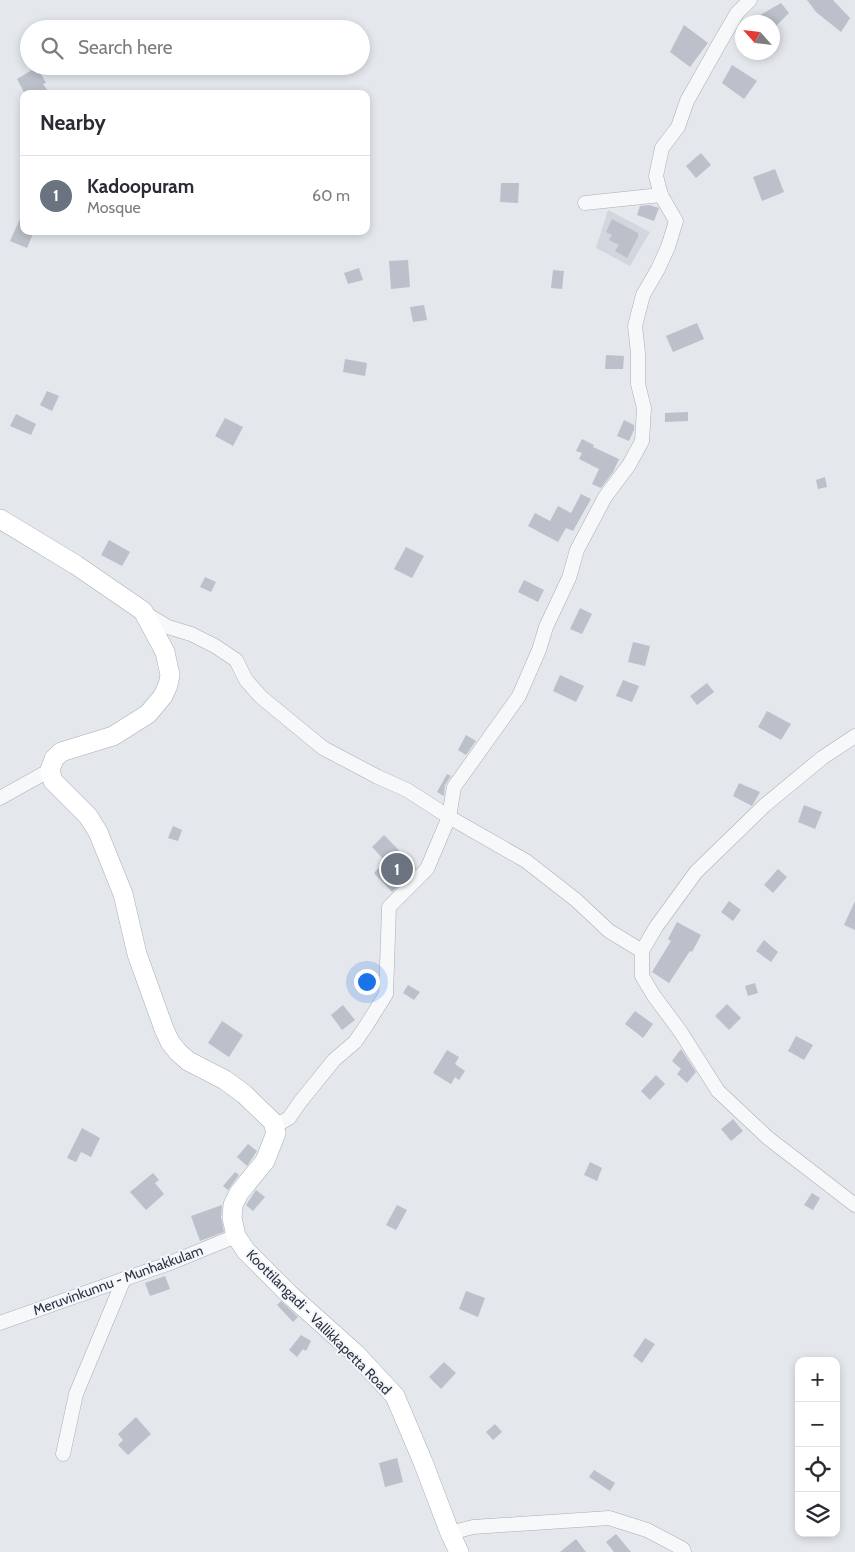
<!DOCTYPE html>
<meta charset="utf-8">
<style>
:root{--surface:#fff;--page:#f2f2f3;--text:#2b2b33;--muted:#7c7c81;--line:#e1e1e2;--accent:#db2777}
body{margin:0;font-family:Cabin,sans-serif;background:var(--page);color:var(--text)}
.controls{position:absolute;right:15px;bottom:15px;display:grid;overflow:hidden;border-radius:10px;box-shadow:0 2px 8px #0003}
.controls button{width:45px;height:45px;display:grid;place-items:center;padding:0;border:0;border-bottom:1px solid var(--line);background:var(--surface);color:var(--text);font:25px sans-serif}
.compass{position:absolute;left:735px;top:15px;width:45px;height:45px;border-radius:50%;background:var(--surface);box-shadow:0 2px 8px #0003;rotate:297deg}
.you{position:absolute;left:366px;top:981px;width:18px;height:18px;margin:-12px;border:4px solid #fff;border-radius:50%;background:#1a73e8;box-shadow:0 0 0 8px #1a73e833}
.badge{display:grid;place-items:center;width:32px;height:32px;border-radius:50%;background:var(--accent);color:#fff;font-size:16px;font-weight:700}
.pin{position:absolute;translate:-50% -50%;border:2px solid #fff;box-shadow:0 1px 5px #0006}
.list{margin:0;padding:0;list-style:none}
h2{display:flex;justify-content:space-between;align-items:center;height:65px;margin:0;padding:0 20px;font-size:21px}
h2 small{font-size:16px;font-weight:400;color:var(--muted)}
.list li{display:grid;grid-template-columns:32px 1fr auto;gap:15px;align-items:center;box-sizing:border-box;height:80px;padding:0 20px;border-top:1px solid var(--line)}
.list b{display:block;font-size:19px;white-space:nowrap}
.list p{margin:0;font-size:16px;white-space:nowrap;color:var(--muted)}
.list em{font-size:16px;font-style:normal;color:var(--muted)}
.icon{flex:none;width:28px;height:28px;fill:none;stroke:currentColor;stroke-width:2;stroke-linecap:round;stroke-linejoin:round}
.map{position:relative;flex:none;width:855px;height:1552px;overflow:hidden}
.search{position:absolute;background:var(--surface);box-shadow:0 2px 8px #0003;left:20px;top:20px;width:350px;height:55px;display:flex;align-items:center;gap:12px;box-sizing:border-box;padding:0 18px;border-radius:28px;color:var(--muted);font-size:19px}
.panel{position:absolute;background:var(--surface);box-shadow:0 2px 8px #0003;left:20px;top:90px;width:350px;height:145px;border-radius:10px}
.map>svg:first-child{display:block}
.built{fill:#d2d6de}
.building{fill:#bbc0ca}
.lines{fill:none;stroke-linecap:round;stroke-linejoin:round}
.street-casing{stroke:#a9aeb7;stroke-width:15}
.secondary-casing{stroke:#a9aeb7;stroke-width:20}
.street{stroke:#f7f8fa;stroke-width:14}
.secondary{stroke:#fff;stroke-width:19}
.labels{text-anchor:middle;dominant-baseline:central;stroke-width:4;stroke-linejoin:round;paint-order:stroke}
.street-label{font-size:14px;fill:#2b3445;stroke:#f4f6f9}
</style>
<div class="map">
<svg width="855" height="1552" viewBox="0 0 855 1552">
<rect width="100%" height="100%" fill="#e4e7ec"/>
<polygon class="built" points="608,210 650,232 630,266 596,248"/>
<g class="building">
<polygon points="807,0 833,0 850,18 841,32 816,12"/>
<polygon points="781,3 789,13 772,30 772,22 748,22"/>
<polygon points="684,25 708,43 690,67 670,52"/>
<polygon points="732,65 757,81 744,99 722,83"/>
<polygon points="37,67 46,83 43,84 50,94 25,94 17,79"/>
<polygon points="701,153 711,165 696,178 686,166"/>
<polygon points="775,169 784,192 762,201 753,177"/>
<polygon points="501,183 519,183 518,203 500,202"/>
<polygon points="649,205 659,208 654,221 637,215 640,206"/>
<polygon points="24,210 24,231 34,231 27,248 10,241"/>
<polygon points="612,219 638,233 638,237 627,258 615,251 619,245 609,240 612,235 606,232"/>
<polygon points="408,260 410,287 391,289 389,261"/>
<polygon points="359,268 363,280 348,284 344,273"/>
<polygon points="553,270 564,271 562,289 551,288"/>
<polygon points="424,305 427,320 413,322 410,307"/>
<polygon points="697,323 704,339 673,352 666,336"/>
<polygon points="606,355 624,356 623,369 605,369"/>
<polygon points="345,359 367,363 365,376 343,372"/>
<polygon points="47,391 59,396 52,411 40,405"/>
<polygon points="688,412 688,421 665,422 665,413"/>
<polygon points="16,414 36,424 31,435 10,426"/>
<polygon points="225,418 243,427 233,446 215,436"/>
<polygon points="624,420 634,425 634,430 629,441 617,436"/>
<polygon points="582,439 594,445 593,447 619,459 613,472 601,488 592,484 599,469 579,459 582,453 576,451"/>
<polygon points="825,477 827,487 818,489 816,480"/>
<polygon points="581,494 591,499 573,531 566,528 558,542 528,526 535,513 550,521 558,506 571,513"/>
<polygon points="109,540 130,552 122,566 101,555"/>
<polygon points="406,547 424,556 412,578 394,569"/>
<polygon points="205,577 216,582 211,592 200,587"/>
<polygon points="524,580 544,590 538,602 518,592"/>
<polygon points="580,608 592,614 582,634 570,629"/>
<polygon points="633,642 650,646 645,666 628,662"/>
<polygon points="560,675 584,686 576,702 553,691"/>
<polygon points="623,680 639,686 632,702 616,696"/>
<polygon points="707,683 714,692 697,705 690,696"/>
<polygon points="767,711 791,724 781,740 758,727"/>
<polygon points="466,735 476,741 466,755 458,750"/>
<polygon points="447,774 451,776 445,785 444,796 437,792"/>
<polygon points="739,783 760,792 752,806 733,796"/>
<polygon points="804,805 822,812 815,829 798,822"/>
<polygon points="173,826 182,830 178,841 168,838"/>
<polygon points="384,835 416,868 392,892 374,873 385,861 372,847"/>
<polygon points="778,869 787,877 773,893 764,885"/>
<polygon points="729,901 741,910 733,921 721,912"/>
<polygon points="855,901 855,930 844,925"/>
<polygon points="677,922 701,935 692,952 690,951 669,983 652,972 671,941 668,939"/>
<polygon points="764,940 778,952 771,962 756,951"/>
<polygon points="755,983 758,993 748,996 745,986"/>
<polygon points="408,985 420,992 414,1000 403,993"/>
<polygon points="727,1004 741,1018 729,1030 715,1016"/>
<polygon points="343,1005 355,1020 342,1030 331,1015"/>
<polygon points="635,1011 653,1024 643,1038 625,1024"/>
<polygon points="222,1021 243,1035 229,1057 208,1043"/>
<polygon points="796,1036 813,1045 804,1060 788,1051"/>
<polygon points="681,1049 696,1072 687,1083 677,1074 681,1069 672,1061"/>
<polygon points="447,1050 459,1057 455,1064 465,1071 459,1080 455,1077 451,1084 433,1073"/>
<polygon points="656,1075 665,1084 650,1100 641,1091"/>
<polygon points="733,1119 743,1131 731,1141 721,1129"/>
<polygon points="82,1128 100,1138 91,1157 81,1152 76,1162 67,1158"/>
<polygon points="248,1144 257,1151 247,1166 237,1157"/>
<polygon points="590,1162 602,1168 597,1181 584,1175"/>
<polygon points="235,1172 239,1175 228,1190 223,1186"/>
<polygon points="153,1173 159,1180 155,1183 164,1194 146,1210 130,1192"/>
<polygon points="256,1190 265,1197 253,1211 246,1205"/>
<polygon points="812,1193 820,1198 813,1210 804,1205"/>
<polygon points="222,1205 221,1217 224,1232 200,1241 191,1216"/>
<polygon points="397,1205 407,1210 396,1230 386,1225"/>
<polygon points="165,1276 170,1289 150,1296 145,1283"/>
<polygon points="466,1291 485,1298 478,1317 459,1309"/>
<polygon points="281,1301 298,1317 293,1322 277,1305"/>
<polygon points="301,1335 311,1341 306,1351 303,1349 297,1357 289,1350"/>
<polygon points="645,1338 655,1344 642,1363 633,1356"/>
<polygon points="444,1362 456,1373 441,1389 429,1377"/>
<polygon points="136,1417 151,1434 128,1455 118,1445 123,1440 118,1434"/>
<polygon points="495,1424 502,1432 493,1440 486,1432"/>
<polygon points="397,1458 403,1482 385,1487 379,1463"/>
<polygon points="594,1470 615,1483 610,1491 589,1477"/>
<polygon points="616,1534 631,1552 614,1552 606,1542"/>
<polygon points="576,1539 586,1552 560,1552"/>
</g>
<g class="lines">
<defs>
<g id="street">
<polyline points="585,203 661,195"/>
<polyline points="143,612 168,627 191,634 215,646 236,660 246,680 261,697 323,748 378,777 407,790 449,817 454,787 519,696 539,650 546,627 569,578 577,550 605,497 629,465 642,441 644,408 638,384 638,353 635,326 643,295 658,269 668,247 676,221 661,195 656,176 662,148 678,127 687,101 719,44 737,13 750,0"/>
<polyline points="855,736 822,758 765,805 696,872 656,927 642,951 642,976 654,996 680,1031 718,1091 768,1138 855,1205"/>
<polyline points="0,798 50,770"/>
<polyline points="273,1122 282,1122 289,1118 300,1102 334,1060 355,1042 366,1026 386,994 389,907 427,869 449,817 526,861 576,900 609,931 642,951"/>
<polyline points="0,1323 170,1263 236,1236"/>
<polyline points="63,1454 76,1394 124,1279"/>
<polyline points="450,1533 473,1527 609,1518 647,1530 683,1549 684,1552"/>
</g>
<polyline id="secondary" points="0,519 76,565 143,611 165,652 170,675 168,685 163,696 148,714 113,736 61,752 54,759 50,770 53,781 88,816 98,832 123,894 137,954 164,1029 170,1042 178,1052 188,1061 225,1080 244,1094 273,1122 276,1133 265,1161 239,1193 233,1205 232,1218 236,1236 246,1251 289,1294 356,1354 395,1396 423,1462 450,1533 459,1552"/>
</defs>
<use href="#street" class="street-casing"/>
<use href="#secondary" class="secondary-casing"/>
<use href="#street" class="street"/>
<use href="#secondary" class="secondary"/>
</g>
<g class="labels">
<g class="street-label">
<text transform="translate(118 1280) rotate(-20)">Meruvinkunnu - Munhakkulam</text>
<text transform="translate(319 1322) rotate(45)">Koottilangadi - Vallikkapetta Road</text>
</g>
</g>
</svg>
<div class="controls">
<button>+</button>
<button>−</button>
<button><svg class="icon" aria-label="locate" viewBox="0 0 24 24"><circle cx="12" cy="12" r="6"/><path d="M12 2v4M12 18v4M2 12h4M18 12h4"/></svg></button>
<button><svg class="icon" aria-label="layers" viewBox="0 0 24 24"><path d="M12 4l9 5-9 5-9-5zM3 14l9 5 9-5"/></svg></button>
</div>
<svg class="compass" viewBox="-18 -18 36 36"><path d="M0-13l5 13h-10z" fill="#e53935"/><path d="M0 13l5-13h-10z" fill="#7c7c81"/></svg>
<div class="you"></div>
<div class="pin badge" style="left:397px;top:869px;background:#6b7280">1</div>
<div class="search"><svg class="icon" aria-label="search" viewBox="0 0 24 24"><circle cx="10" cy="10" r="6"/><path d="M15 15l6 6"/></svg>Search here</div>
<section class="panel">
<h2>Nearby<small></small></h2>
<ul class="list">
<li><span class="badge" style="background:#6b7280">1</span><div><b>Kadoopuram</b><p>Mosque</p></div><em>60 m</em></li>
</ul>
</section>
</div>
